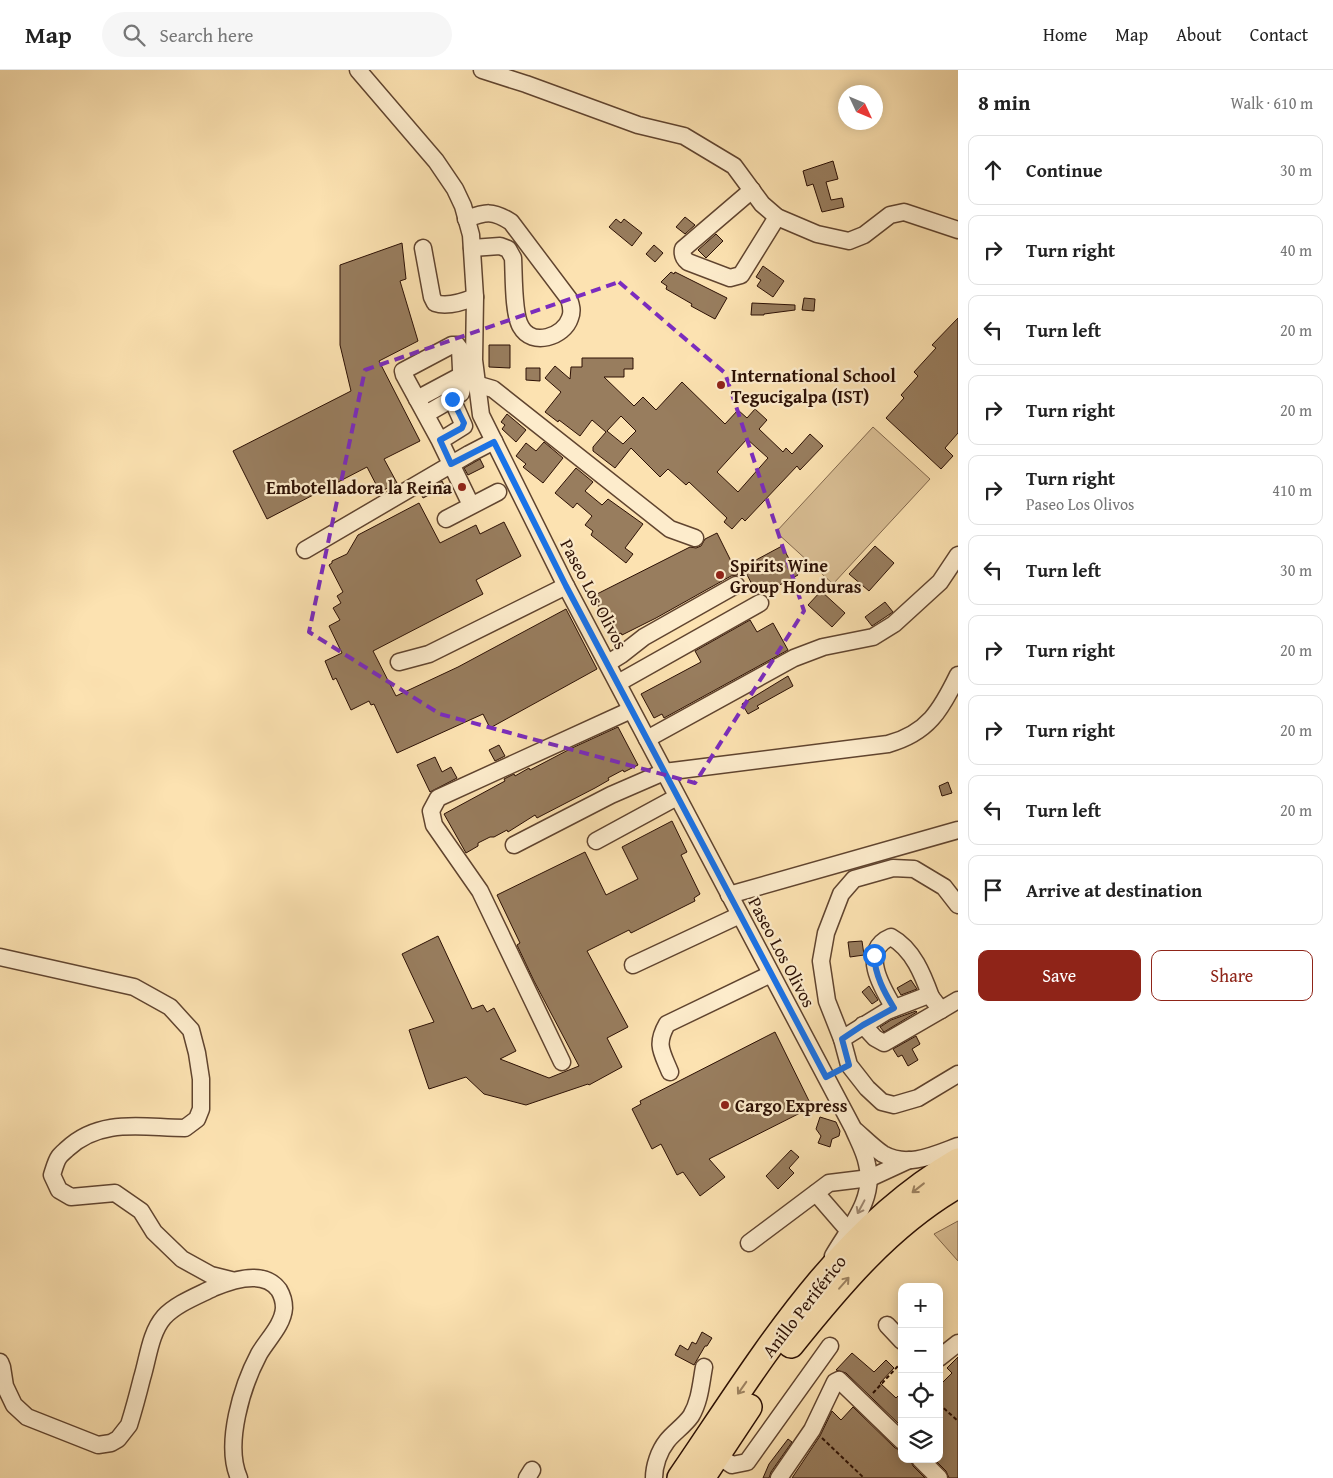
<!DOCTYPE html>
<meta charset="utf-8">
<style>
:root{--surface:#fff;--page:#f6f6f6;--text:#222;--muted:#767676;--line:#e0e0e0;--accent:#8f2418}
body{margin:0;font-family:"Gentium Book Plus",serif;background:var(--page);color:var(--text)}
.controls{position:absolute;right:15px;bottom:15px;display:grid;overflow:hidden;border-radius:10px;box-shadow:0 2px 12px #0003}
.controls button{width:45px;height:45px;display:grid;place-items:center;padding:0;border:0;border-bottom:1px solid var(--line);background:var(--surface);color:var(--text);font:25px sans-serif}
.compass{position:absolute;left:838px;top:15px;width:45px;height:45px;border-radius:50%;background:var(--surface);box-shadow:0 2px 12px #0003;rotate:134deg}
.stop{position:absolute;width:15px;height:15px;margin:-11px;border:4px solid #1a73e8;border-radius:50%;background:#fff}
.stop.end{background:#1a73e8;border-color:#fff;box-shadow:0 1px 5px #0008}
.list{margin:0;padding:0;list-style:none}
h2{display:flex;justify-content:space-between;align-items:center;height:65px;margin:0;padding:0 20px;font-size:21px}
h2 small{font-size:16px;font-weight:400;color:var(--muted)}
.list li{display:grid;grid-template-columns:32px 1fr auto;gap:15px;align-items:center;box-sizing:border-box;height:70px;margin:0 10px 10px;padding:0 10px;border:1px solid var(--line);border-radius:10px}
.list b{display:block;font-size:19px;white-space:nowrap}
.list p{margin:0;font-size:16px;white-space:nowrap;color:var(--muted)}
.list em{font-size:16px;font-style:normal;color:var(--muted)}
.actions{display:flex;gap:10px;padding:15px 20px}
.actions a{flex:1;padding:11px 0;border:1px solid var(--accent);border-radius:10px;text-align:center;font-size:18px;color:var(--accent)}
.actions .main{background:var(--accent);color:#fff}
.icon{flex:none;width:28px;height:28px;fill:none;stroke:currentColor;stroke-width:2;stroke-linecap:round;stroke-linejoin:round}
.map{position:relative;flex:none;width:958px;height:1408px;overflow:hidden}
header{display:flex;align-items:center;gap:30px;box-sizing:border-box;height:70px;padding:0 25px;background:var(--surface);border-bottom:1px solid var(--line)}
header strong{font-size:24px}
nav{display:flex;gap:28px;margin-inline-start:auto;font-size:18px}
.search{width:350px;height:45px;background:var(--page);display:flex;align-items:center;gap:12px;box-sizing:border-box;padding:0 18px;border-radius:28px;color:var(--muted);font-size:19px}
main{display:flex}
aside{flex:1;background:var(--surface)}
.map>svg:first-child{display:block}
.green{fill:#d9be94;stroke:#82674c}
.building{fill:#987d5e;stroke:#2c1004;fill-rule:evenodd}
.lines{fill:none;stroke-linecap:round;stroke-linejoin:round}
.minor-casing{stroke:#60442f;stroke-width:19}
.highway-casing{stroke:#2c1004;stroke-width:28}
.path{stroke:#2c1004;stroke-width:2;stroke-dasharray:4 2.5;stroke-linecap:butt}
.minor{stroke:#fdeccc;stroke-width:16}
.highway{stroke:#fce2b1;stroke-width:25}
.oneway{stroke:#9e8463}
.oneway2{stroke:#9f8972}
.route{stroke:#1a73e8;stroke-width:6}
.marked{fill:none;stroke:#7b2cbf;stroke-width:4;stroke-dasharray:10 6;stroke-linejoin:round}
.poi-dot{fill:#8f2418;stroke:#fdeccc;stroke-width:2}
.labels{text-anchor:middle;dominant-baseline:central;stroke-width:4.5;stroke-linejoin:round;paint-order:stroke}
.poi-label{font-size:18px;font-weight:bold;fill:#2c1004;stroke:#fdeccc;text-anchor:start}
.street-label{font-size:18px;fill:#2c1004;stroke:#fdeccc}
</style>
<header>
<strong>Map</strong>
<div class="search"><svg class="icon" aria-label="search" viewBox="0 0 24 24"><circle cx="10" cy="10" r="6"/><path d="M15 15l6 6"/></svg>Search here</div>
<nav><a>Home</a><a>Map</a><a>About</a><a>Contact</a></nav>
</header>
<main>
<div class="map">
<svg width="958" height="1408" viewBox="0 0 958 1408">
<rect width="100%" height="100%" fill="#fce2b1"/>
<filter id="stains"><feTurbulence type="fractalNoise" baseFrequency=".004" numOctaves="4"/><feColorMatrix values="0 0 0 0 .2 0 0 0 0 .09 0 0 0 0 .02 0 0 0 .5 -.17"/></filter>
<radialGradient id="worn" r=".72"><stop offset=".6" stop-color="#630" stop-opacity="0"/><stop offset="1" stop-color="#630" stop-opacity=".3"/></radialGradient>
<g class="green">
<polygon points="873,357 930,409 833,514 776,462"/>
<polygon points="958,1151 958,1191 934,1164"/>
</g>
<g class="building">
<polygon points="833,91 838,109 826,112 831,130 842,128 844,137 822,142 813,114 807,116 803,101"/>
<polygon points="685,147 695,155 685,164 676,157"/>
<polygon points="616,149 621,153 624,149 642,163 632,176 609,157"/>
<polygon points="716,164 723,171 706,188 698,180"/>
<polygon points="402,173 406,209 400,211 418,271 379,291 420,371 384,389 397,413 380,422 367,397 267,449 233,381 351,321 340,275 340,195"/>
<polygon points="654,175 663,183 655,192 646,184"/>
<polygon points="763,196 784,211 773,227 757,216 761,210 756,207"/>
<polygon points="671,202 674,204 675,202 727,228 715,249 691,236 692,234 666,219 667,216 661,212"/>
<polygon points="804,228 815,229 814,241 802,240"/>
<polygon points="752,233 795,235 795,240 764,244 764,245 751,245"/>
<polygon points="958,248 958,363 945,378 953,386 941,399 886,348 904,328 901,325 918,306 914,302 936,278 932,275"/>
<polygon points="489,275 510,275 510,298 489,297"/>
<path d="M 582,288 L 633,288 L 633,299 L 624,299 L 624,307 L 604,307 L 634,336 L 643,327 L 656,340 L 682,312 L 725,354 L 738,340 L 747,348 L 755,339 L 767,350 L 759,359 L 783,382 L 786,378 L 792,384 L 810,364 L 823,376 L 800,400 L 797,396 L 745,451 L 742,448 L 732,459 L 724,452 L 727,448 L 689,412 L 686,415 L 668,399 L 660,407 L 631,378 L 615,398 L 593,381 L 593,377 L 606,362 L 592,350 L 580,366 L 559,350 L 558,352 L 545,342 L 561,322 L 545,308 L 555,296 L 570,309 L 571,297 L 582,297 ZM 621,346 L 636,361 L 623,374 L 607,361 ZM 747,369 L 768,388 L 738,422 L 717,402 Z"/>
<polygon points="526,298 540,298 540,311 526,310"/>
<polygon points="507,344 526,360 516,372 502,359 505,355 501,352"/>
<polygon points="544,372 563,388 543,413 523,397 526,394 516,386 526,373 536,381"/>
<polygon points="480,389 484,397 468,405 464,398"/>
<polygon points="576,398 593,412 585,421 602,435 608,429 643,454 625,478 633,484 626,493 591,465 593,461 585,455 592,446 577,433 573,438 555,423"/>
<polygon points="442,411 445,417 423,428 421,424"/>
<polygon points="419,433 440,473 476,455 480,464 504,452 521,486 476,510 483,524 373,581 396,626 458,597 566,539 597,599 490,658 483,644 397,683 374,634 371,635 369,631 351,640 336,608 333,610 325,591 342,583 329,556 340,550 333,538 341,533 337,526 343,522 329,495 332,493 332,491 347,484 358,465"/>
<polygon points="717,463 738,505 731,506 656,548 622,565 621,563 614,567 593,526 690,477 696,478 701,476 705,469"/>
<polygon points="782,476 798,505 763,524 757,524 743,497"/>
<polygon points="875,476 894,493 869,521 849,504"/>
<polygon points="821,521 845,543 832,557 808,535"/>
<polygon points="885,532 893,542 872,556 865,547"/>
<polygon points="750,550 757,562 773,553 788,580 664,648 662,644 654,648 641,624 701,592 695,581"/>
<polygon points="788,606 793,616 757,636 759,638 748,644 742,634"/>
<polygon points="618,657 638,695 624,702 623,700 608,708 609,710 595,718 537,748 535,745 508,762 507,760 494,767 490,767 478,773 478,776 466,783 444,744 505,711 504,709 514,704 515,706 529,698 530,700 572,678"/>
<polygon points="499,675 505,686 495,691 489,680"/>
<polygon points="435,687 442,702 451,697 457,708 430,722 417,695"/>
<polygon points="948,712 952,723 942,726 939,716"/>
<polygon points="672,751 687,782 681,785 700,824 694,828 695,831 631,863 629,860 587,881 628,957 607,968 622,997 589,1015 588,1014 526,1035 484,1024 466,1007 429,1019 409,960 434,952 402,884 438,866 472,939 483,935 487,942 494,938 516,981 500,989 549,1008 579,996 534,911 517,875 520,873 497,825 585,782 606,825 638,809 622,777"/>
<polygon points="862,871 864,885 850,887 848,872"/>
<polygon points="911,910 917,919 901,925 897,918"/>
<polygon points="869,916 878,930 872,934 862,922"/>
<polygon points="916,941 917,942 884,962 880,957 891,950"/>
<polygon points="775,962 812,1037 709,1089 725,1107 700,1126 683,1102 677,1105 661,1074 652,1079 632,1039 641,1034 640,1031"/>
<polygon points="916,966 920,974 912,979 918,990 908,996 902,985 898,987 893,979"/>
<polygon points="820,1047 836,1052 840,1061 839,1066 832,1069 830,1077 818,1073 821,1066 816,1059"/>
<polygon points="791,1080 799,1087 789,1098 794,1103 778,1119 766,1106"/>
<polygon points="702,1262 712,1268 707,1276 705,1276 694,1295 675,1285 680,1275 688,1280 692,1272 696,1274"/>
<polygon points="852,1283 874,1302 886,1290 894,1298 880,1313 896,1328 902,1322 902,1357 846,1303 836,1300"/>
<polygon points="958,1287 958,1408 949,1408 946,1401 934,1389 939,1389 939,1316 952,1303 947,1298"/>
<polygon points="853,1337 895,1378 902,1381 902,1389 910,1389 913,1396 925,1408 792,1408 820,1366 832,1341 841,1350"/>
<polygon points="788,1369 792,1372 771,1402 769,1408 763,1408 769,1394"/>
</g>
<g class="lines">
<defs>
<g id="minor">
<path d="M 358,0 L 436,91 L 455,119 L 463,136 L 471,165 L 475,227 L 474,290 L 481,345 L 566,516 L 853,1058 C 858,1070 865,1082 867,1094 C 876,1129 849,1158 833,1186"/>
<polyline points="482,0 526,14 638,55 684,66 734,96 762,134 777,147 817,164 849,171 864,165 890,145 904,142 958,160"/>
<path d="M 752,120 L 683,179 C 682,185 683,188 688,192 L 730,208 L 741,205 L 777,147"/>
<path d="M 466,149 C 486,142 492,140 511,152 L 569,229 C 571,235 573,241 570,248 C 564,267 532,277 521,257 C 513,245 514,204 513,188 L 508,179 L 500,176 L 472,178"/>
<path d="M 423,178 L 432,227 L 435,233 C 447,237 463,232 475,227"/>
<polyline points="476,314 493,319 670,459 695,468"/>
<polyline points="417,329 462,305"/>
<polyline points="426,344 452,329"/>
<polyline points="440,371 464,356 452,329 461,323 462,319 460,279 457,275 452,275 403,301 404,305 440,371 471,435"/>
<polyline points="446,449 498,422"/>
<polyline points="305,480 469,384 494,371"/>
<polyline points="399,592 429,584 566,516"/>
<polyline points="608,593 621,585 644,567 736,515"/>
<polyline points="618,613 760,533"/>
<polyline points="647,669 794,588 823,577 873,567 894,554 940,512 958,485"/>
<polyline points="596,771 677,727"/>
<path d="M 514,775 L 611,725 L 664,702 L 888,674 C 928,663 941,640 958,605"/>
<polyline points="729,825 958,760"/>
<polyline points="958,835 944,817 914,799 893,798 854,809 841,824 826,863 821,891 827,931 842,969 849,995 867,1018 882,1032 894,1035 918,1028 958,1004"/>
<path d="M 0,887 L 134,917 L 170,937 L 191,960 L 197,983 L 201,1009 L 201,1039 L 197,1049 L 185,1058 C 144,1058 101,1047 67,1079 C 65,1081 61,1084 59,1087 C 56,1091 54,1099 52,1105 L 59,1120 L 71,1127 L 115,1123 L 141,1141 L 154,1162 L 182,1189 L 211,1205 L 231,1210"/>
<polyline points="633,895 740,845"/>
<path d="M 894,938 C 882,918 859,880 891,867 C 913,879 923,905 931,927"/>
<polyline points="863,955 875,968 884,973 941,940"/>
<polyline points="842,969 887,941 926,926 931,927 941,940 958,930"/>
<polyline points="562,992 480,821 434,755 431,741 438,728 631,640"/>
<path d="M 670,1002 C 662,982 655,975 667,954 L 771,904"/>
<path d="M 856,1061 C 865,1069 874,1078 883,1084 C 908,1098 934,1085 958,1076"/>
<polyline points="816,1123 848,1160"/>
<polyline points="749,1173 829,1113 870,1108 909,1090"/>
<polyline points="887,1255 902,1271"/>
<polyline points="939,1288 958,1273"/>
<path d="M 0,1292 L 2,1297 L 5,1316 L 14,1335 L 27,1347 L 98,1375 L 111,1373 L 118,1369 L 129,1355 C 134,1339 138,1324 142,1308 C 148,1289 150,1263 164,1247 C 176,1234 197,1226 213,1218 C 232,1210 264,1199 279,1220 C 282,1225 284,1232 284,1238 C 283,1255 267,1270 259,1284 C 242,1316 224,1374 239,1408"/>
<polyline points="717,1385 732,1395 747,1392 830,1276"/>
<polyline points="920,1389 939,1408"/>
<polyline points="527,1408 532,1400"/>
<path d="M 654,1408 C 654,1396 659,1381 667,1371 C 674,1362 684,1356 691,1346 C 700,1331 701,1313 704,1297"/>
<polyline points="779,1408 812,1360 835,1312 839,1310 902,1371"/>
</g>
<g id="highway">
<path d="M 791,1275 C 839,1215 890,1154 958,1115"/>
<path d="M 680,1408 C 759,1293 834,1163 958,1091"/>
<polyline points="702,1408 749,1337"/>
</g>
</defs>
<use href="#minor" class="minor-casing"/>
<use href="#highway" class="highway-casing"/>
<g class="path">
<polyline points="873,1323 898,1296 902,1299"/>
<polyline points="939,1334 958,1351"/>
<polyline points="822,1368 864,1408"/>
</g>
<use href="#minor" class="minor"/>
<use href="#highway" class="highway"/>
</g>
<defs><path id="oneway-shaft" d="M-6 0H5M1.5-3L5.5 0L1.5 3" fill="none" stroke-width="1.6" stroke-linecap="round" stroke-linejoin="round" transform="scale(1.25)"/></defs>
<g class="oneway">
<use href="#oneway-shaft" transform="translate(918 1118) rotate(142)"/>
<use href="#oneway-shaft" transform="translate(844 1213) rotate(-49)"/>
<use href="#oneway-shaft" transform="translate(742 1318) rotate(125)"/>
</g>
<use class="oneway2" href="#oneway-shaft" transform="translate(861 1137) rotate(118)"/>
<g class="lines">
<path class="route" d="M 452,329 L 464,353 L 462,358 L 440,370 L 451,394 L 494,372 L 566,516 L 826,1007 L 849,995 L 842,969 L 863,955 L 894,938 C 884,922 875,905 874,885"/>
</g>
<path class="marked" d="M 619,212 L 725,303 L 804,541 L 695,713 L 440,644 L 309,562 L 365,300 Z"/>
<g class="poi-dot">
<circle cx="721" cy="315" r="5"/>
<circle cx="462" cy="417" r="5"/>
<circle cx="720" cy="505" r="5"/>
<circle cx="725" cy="1035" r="5"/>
</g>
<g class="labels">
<g class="poi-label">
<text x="731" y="305">International School<tspan x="731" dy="21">Tegucigalpa (IST)</tspan></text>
<text x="452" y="417" text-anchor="end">Embotelladora la Reina</text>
<text x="730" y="495">Spirits Wine<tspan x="730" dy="21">Group Honduras</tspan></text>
<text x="735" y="1035">Cargo Express</text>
</g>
<g class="street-label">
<text transform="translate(594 524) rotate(62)">Paseo Los Olivos</text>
<text transform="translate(782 882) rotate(62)">Paseo Los Olivos</text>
<text transform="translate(804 1236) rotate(-52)">Anillo Periférico</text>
</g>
</g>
<rect width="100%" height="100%" filter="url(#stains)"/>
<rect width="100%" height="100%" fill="url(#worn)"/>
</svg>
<div class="controls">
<button>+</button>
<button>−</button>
<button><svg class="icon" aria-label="locate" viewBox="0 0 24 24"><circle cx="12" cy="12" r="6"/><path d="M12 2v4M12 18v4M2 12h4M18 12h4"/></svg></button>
<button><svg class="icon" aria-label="layers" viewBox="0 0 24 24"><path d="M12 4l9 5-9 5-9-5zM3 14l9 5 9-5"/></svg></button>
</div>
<svg class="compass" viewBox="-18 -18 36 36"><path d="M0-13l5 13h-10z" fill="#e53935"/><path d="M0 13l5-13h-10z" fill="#767676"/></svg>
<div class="stop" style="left:874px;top:885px"></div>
<div class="stop end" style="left:452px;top:329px"></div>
</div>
<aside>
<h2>8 min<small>Walk · 610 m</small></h2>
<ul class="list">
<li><svg class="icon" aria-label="ahead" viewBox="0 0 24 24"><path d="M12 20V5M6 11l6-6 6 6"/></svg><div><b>Continue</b></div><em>30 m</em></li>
<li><svg class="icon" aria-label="right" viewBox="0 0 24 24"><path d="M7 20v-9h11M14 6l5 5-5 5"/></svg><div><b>Turn right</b></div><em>40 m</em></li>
<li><svg class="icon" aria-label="left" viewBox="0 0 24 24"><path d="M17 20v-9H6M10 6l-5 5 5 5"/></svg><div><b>Turn left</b></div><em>20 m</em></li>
<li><svg class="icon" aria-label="right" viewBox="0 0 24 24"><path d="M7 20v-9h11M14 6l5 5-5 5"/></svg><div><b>Turn right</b></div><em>20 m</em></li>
<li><svg class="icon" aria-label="right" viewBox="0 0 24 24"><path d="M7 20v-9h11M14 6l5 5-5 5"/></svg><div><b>Turn right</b><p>Paseo Los Olivos</p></div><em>410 m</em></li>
<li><svg class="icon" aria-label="left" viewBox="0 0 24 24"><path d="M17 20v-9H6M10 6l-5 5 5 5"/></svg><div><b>Turn left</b></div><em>30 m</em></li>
<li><svg class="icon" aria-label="right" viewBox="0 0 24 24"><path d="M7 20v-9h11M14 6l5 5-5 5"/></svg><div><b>Turn right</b></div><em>20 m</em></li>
<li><svg class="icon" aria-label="right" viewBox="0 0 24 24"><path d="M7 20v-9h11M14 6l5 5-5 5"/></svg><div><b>Turn right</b></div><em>20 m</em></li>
<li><svg class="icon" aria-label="left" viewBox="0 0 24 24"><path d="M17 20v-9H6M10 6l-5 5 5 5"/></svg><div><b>Turn left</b></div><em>20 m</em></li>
<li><svg class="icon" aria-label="arrive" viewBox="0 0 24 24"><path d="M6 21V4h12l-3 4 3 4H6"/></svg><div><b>Arrive at destination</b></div></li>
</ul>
<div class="actions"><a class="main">Save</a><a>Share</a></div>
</aside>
</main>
